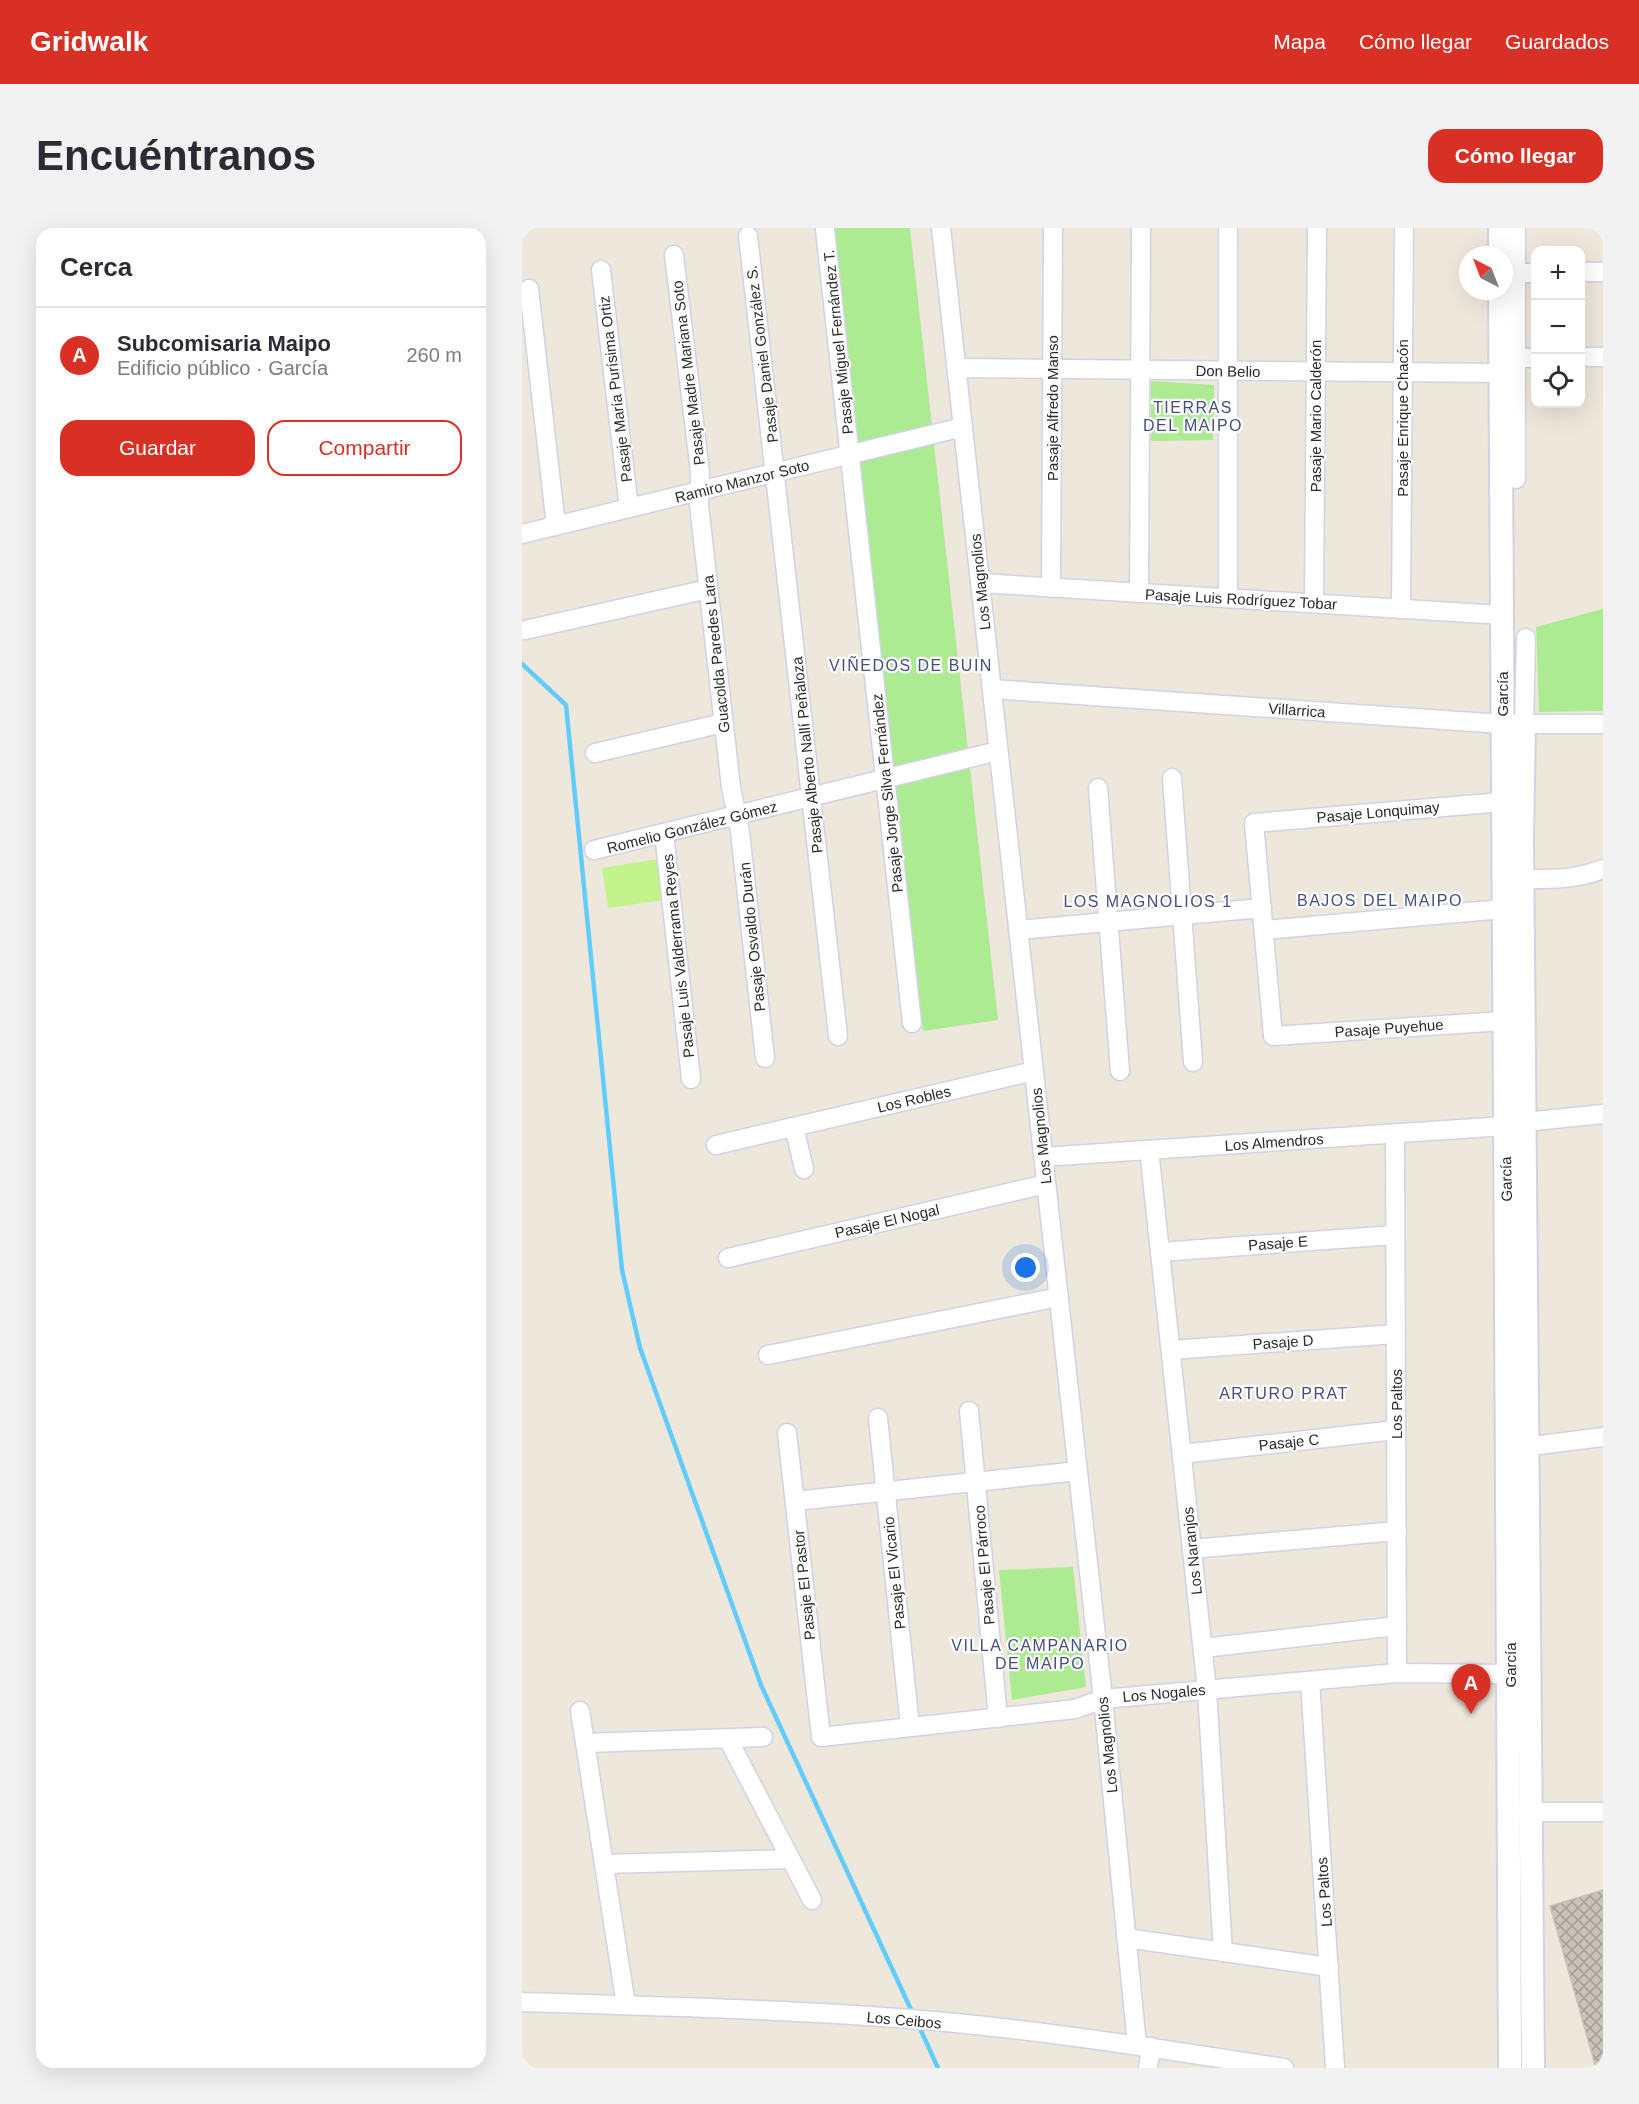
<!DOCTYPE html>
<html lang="es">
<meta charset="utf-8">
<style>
:root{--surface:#fff;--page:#f2f2f3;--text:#2b2b33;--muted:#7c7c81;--line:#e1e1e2;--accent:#d93025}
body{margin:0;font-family:Helvetica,sans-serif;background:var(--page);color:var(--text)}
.controls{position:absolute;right:18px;top:18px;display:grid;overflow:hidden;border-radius:12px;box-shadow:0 6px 24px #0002}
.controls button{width:54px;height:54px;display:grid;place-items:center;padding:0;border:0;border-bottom:2px solid var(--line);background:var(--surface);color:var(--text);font:30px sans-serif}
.compass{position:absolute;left:937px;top:18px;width:54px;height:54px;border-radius:50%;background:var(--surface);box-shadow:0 6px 24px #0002;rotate:318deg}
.you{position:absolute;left:504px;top:1040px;width:21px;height:21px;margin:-15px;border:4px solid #fff;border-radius:50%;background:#1a73e8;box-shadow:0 0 0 9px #1a73e833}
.badge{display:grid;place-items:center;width:39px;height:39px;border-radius:50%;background:var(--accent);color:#fff;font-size:20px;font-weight:700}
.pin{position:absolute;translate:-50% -50px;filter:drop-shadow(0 2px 3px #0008)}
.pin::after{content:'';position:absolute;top:32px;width:21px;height:18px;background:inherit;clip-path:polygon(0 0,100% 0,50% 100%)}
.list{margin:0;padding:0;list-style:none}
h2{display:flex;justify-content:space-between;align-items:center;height:78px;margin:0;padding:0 24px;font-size:26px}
h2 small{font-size:20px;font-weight:400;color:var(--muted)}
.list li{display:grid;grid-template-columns:39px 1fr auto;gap:18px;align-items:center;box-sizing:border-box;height:96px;padding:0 24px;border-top:2px solid var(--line)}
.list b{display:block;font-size:22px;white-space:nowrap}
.list p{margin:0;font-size:20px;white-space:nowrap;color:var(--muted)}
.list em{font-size:20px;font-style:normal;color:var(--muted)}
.actions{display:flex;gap:12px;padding:18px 24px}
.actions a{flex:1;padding:14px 0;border:2px solid var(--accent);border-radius:18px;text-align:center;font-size:21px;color:var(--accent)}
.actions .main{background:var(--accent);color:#fff}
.icon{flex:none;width:33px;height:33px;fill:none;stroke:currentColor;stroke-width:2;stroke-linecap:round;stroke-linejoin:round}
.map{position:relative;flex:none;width:1081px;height:1840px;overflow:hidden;border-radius:18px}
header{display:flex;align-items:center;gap:36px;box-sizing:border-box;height:84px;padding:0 30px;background:var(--accent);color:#fff}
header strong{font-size:28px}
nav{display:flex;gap:33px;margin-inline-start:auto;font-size:21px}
.intro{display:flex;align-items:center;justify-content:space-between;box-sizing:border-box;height:144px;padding:0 36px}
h1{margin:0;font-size:42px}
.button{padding:15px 27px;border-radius:18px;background:var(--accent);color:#fff;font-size:21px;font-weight:700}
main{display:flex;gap:36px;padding:0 36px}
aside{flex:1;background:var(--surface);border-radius:18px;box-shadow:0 6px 24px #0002}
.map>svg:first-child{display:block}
.grass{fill:#aceb91}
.pitch{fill:#c3f48b}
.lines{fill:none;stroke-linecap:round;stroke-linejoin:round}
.stream{stroke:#62cdfc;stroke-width:4.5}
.building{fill:url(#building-cross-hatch);stroke:#cac3b4;stroke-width:1.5}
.minor-casing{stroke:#d0d3e5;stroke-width:21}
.tertiary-casing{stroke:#d0d3e5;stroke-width:26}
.minor{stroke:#fff;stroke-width:18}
.tertiary{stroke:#fff;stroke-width:22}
.labels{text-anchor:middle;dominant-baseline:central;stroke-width:4.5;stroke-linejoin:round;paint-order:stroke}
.street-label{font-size:15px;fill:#2a2a2a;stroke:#fff}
.neighbourhood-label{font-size:16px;letter-spacing:1.5px;fill:#454e80;stroke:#fff}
</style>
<header>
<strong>Gridwalk</strong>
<nav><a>Mapa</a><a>Cómo llegar</a><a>Guardados</a></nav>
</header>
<div class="intro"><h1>Encuéntranos</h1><a class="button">Cómo llegar</a></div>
<main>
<aside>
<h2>Cerca<small></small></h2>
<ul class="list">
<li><span class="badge">A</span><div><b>Subcomisaria Maipo</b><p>Edificio público · García</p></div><em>260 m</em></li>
</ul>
<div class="actions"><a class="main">Guardar</a><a>Compartir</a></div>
</aside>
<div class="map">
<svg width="1081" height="1840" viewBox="0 0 1081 1840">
<defs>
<pattern id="building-cross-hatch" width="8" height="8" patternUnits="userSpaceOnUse" patternTransform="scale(1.5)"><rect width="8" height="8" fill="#c9c4bb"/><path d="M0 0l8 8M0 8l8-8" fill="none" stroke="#a39f98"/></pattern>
</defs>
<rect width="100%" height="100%" fill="#eee7db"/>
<g class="grass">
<polygon points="303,0 388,0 476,792 401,803"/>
<polygon points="629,153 692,157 691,212 629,213"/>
<polygon points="1081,381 1081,483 1017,484 1014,399"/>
<polygon points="551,1339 564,1459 490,1472 477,1342"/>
</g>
<polygon class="pitch" points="136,631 142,672 86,680 80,640"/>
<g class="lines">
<g class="stream">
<polyline points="0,436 44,477 100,1042 118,1120 239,1457 391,1786"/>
<polyline points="396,1796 416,1840"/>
</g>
</g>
<polygon class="building" points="1081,1662 1081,1840 1074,1840 1028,1678"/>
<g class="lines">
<defs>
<g id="minor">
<polyline points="419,0 581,1471 615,1817"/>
<polyline points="303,2 390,795"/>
<polyline points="226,8 316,808"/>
<polyline points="152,27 178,244 177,277 209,559 218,604 243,830"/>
<polyline points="79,42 107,280"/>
<polyline points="1058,44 1081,44"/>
<polyline points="994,45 1014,45"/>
<polyline points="7,61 34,298"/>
<polyline points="1058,129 1081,129"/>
<polyline points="994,130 1014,130"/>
<polyline points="434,140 978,145"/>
<polyline points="994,251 994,0"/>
<polyline points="0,306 441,199"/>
<polyline points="458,355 980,387"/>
<polyline points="529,360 531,0"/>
<polyline points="617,365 619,0"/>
<polyline points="706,370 706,0"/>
<polyline points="792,375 795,0"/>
<polyline points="879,381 882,0"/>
<polyline points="3,402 186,361"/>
<polyline points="470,461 980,496 1081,496"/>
<polyline points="1002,496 1004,410"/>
<polyline points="73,525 201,495"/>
<polyline points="650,550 671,834"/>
<polyline points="576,560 598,843"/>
<polyline points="980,574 732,595 751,808 982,793"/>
<polyline points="142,605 169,851"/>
<polyline points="72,622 476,523"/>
<path d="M 1000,651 C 1030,651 1053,652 1081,641"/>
<polyline points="496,702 740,680"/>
<polyline points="742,702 981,681"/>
<polyline points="1003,894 1081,886"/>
<polyline points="272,899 282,941"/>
<polyline points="873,906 875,1445"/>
<polyline points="194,917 512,843"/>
<polyline points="627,922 685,1462 701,1724"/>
<polyline points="521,929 983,898"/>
<polyline points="638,1024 873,1007"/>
<polyline points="206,1030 524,956"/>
<polyline points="649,1122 874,1106"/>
<polyline points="246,1127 537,1069"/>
<polyline points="447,1183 476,1490"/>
<polyline points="356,1190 388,1499"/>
<polyline points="265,1205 299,1509 553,1481 581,1471 875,1445 988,1446"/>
<polyline points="994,1220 1081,1209"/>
<polyline points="660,1226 874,1202"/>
<polyline points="273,1273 556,1243"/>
<polyline points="670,1321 875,1303"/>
<polyline points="681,1420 875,1398"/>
<polyline points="788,1453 813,1840"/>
<polyline points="58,1483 104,1777"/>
<polyline points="206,1511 290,1672"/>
<polyline points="63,1515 241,1509"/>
<polyline points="996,1584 1081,1584"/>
<polyline points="82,1636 268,1631"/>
<polyline points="604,1710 807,1739"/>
<path d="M 0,1774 C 130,1778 260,1781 389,1791 C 514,1801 638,1821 762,1840"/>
<polyline points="626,1840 629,1819"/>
</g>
<g id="tertiary">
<polyline points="978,0 978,27"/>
<path d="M 978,63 C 979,655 988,1248 988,1840"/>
<polyline points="1002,496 1000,612 1011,1840"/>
</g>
</defs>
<use href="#minor" class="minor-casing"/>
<use href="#tertiary" class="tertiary-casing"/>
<use href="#minor" class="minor"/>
<use href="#tertiary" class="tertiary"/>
</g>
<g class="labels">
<g class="street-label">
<text transform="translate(316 114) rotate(-96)">Pasaje Miguel Fernández T.</text>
<text transform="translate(240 126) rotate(-97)">Pasaje Daniel González S.</text>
<text transform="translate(706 143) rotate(1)">Don Belio</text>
<text transform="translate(166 145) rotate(-97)">Pasaje Madre Mariana Soto</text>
<text transform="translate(93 161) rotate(-97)">Pasaje María Purísima Ortiz</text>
<text transform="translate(530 180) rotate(-90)">Pasaje Alfredo Manso</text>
<text transform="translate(793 188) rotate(-90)">Pasaje Mario Calderón</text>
<text transform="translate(880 190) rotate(-90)">Pasaje Enrique Chacón</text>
<text transform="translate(220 253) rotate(-14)">Ramiro Manzor Soto</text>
<text transform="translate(458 354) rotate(-96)">Los Magnolios</text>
<text transform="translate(719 371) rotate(3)">Pasaje Luis Rodríguez Tobar</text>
<text transform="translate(194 426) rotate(-96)">Guacolda Paredes Lara</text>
<text transform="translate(980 466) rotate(-90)">García</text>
<text transform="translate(775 482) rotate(4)">Villarrica</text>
<text transform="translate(285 527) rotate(-96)">Pasaje Alberto Nallí Peñaloza</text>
<text transform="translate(365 565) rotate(-96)">Pasaje Jorge Silva Fernández</text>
<text transform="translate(856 584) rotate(-5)">Pasaje Lonquimay</text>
<text transform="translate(170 599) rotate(-14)">Romelio González Gómez</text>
<text transform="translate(230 709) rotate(-96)">Pasaje Osvaldo Durán</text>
<text transform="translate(156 728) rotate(-96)">Pasaje Luis Valderrama Reyes</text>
<text transform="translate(867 800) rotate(-4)">Pasaje Puyehue</text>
<text transform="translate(392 871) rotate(-13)">Los Robles</text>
<text transform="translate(519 908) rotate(-96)">Los Magnolios</text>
<text transform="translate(752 914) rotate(-4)">Los Almendros</text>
<text transform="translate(984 951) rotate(-91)">García</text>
<text transform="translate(365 993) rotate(-13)">Pasaje El Nogal</text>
<text transform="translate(756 1015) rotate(-4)">Pasaje E</text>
<text transform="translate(761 1114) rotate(-4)">Pasaje D</text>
<text transform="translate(874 1176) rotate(-90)">Los Paltos</text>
<text transform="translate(767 1214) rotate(-6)">Pasaje C</text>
<text transform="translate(670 1323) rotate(-96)">Los Naranjos</text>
<text transform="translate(462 1337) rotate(-95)">Pasaje El Párroco</text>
<text transform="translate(372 1345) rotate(-96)">Pasaje El Vicario</text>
<text transform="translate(282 1357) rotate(-96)">Pasaje El Pastor</text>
<text transform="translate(988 1437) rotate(-90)">García</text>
<text transform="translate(642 1465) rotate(-5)">Los Nogales</text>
<text transform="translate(585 1517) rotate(-96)">Los Magnolios</text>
<text transform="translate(802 1664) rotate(-94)">Los Paltos</text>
<text transform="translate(382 1792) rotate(5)">Los Ceibos</text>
</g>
<g class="neighbourhood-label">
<text x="671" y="179">TIERRAS<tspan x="671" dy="18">DEL MAIPO</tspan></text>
<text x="389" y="437">VIÑEDOS DE BUIN</text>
<text x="858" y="672">BAJOS DEL MAIPO</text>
<text x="626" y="673">LOS MAGNOLIOS 1</text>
<text x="762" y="1165">ARTURO PRAT</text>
<text x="518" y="1417">VILLA CAMPANARIO<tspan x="518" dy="18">DE MAIPO</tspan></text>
</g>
</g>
</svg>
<div class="controls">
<button>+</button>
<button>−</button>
<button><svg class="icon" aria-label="locate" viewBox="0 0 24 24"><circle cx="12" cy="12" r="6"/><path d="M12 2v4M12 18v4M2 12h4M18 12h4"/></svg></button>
</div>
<svg class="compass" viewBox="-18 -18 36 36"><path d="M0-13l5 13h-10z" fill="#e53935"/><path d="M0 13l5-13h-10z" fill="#7c7c81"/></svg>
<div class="you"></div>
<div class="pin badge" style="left:949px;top:1486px">A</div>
</div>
</main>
